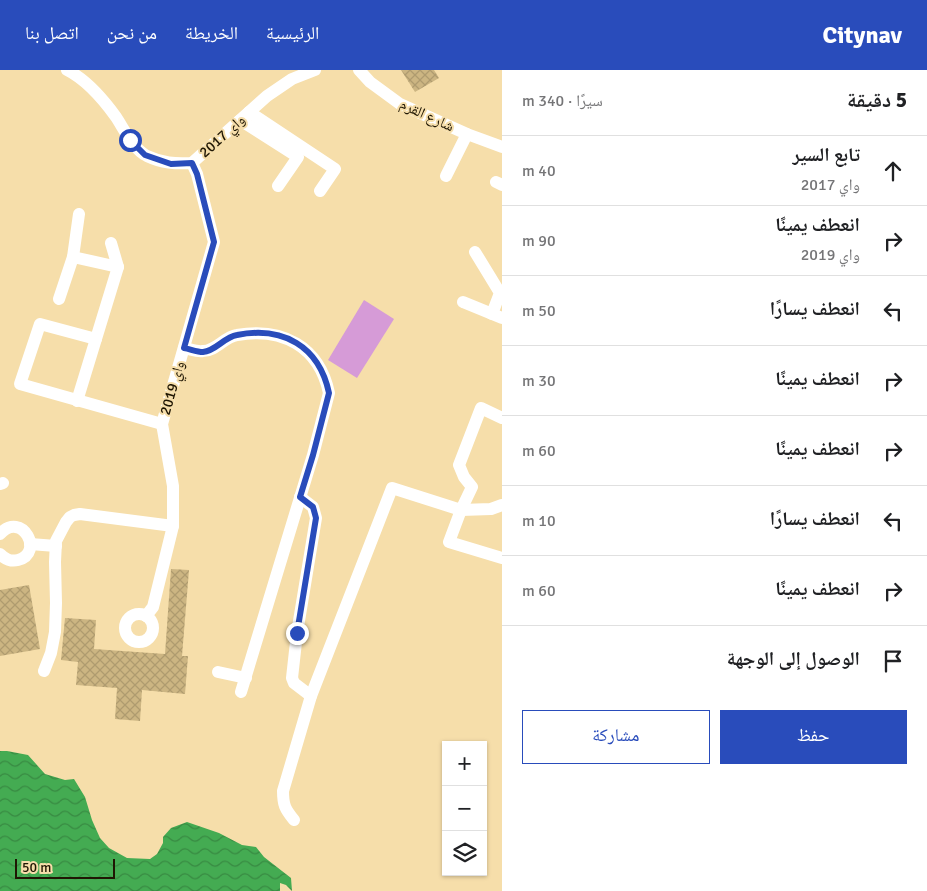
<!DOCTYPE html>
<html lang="ar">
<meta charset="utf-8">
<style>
:root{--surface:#fff;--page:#f2f2f2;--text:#202124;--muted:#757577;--line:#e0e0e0;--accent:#294cbb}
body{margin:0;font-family:Signika,"Noto Naskh Arabic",sans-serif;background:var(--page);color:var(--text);direction:rtl}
.controls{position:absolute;right:15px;bottom:15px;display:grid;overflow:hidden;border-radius:0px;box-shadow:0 1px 4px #0004}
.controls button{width:45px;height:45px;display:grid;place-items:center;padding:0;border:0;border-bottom:1px solid var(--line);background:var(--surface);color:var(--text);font:25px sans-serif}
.scale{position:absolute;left:15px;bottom:12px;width:100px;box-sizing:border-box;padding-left:5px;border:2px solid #1f1603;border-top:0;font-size:14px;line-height:18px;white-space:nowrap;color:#1f1603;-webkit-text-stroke:4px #f6deaa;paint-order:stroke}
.stop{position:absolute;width:15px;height:15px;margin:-11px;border:4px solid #294cbb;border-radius:50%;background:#fff}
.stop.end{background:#294cbb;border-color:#fff;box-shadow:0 1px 5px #0008}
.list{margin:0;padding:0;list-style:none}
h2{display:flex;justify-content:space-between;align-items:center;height:65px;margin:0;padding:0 20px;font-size:21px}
h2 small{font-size:16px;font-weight:400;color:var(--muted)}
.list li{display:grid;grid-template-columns:32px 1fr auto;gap:15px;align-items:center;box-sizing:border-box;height:70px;padding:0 20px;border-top:1px solid var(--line)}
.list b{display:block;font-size:19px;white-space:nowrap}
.list p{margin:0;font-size:16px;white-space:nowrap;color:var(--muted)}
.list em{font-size:16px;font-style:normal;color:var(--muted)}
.actions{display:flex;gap:10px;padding:15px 20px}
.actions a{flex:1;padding:11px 0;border:1px solid var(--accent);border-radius:0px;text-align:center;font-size:18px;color:var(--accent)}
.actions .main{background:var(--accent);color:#fff}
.icon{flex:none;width:28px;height:28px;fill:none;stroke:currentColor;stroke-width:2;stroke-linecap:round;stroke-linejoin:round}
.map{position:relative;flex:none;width:502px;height:821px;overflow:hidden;direction:ltr}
header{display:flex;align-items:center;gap:30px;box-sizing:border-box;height:70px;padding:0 25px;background:var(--accent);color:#fff}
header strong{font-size:24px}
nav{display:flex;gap:28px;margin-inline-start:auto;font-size:18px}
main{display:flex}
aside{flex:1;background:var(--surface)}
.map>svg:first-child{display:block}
.garden{fill:#d69bd7}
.water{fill:url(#water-waves)}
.building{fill:url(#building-cross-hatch)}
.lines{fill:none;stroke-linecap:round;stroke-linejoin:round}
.minor{stroke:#fff;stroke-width:12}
.route{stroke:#294cbb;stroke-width:6}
.labels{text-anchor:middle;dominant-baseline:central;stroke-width:4;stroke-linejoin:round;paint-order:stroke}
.street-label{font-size:15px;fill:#1f1603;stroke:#f6deaa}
</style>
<header>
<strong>Citynav</strong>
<nav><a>الرئيسية</a><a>الخريطة</a><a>من نحن</a><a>اتصل بنا</a></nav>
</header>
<main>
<aside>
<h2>5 دقيقة<small>سيرًا · 340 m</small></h2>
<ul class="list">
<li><svg class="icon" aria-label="ahead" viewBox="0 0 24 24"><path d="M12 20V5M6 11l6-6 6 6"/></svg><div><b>تابع السير</b><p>واي 2017</p></div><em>40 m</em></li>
<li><svg class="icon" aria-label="right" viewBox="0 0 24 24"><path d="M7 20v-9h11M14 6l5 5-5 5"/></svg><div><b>انعطف يمينًا</b><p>واي 2019</p></div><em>90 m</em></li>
<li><svg class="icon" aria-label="left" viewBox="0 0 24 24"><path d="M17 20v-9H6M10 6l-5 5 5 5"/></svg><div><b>انعطف يسارًا</b></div><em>50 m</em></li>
<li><svg class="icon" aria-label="right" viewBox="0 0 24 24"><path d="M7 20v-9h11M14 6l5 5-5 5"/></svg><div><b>انعطف يمينًا</b></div><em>30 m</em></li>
<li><svg class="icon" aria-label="right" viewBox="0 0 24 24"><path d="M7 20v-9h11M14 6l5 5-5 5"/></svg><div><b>انعطف يمينًا</b></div><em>60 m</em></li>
<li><svg class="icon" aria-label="left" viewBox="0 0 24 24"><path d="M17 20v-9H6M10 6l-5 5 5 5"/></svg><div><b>انعطف يسارًا</b></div><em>10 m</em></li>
<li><svg class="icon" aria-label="right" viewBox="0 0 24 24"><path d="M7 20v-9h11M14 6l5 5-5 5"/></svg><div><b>انعطف يمينًا</b></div><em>60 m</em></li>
<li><svg class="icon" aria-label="arrive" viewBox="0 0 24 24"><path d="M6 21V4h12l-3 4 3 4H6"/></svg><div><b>الوصول إلى الوجهة</b></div></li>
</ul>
<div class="actions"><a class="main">حفظ</a><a>مشاركة</a></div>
</aside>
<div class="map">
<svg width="502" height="821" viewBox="0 0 502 821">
<defs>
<pattern id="water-waves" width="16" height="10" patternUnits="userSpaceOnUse" patternTransform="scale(1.25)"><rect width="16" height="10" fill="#44ab52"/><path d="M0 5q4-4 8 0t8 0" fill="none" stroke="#388a42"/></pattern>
<pattern id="building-cross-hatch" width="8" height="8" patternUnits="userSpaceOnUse" patternTransform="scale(1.25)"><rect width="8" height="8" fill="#ccb582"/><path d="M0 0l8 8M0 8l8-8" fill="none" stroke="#af9b6f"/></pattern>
</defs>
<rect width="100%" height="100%" fill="#f6deaa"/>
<polygon class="garden" points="364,230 394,249 357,308 328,290"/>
<polygon class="water" points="0,681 7,681 28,685 45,704 65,710 74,709 85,727 92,750 100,768 109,778 127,788 150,789 157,784 163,773 163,767 171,758 187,752 219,763 242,775 256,777 264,787 291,808 292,821 286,815 280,813 280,821 0,821"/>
<g class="building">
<polygon points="401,0 434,0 439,8 415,22"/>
<polygon points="171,499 189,500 182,586 188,586 185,624 142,620 140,651 115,649 117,618 76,615 78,592 61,590 65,548 96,550 94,579 165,584"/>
<polygon points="29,515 40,579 0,586 0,520"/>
</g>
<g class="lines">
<g class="minor">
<path d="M 67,0 C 87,10 103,29 116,47 C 124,59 133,79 147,86 C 162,93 175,94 192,93 L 267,26 L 292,9 L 315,0"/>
<polyline points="359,0 370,12 400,34 467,64 502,77"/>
<polyline points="249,42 335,99 320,121"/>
<polyline points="240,50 298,87 278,116"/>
<polyline points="446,106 467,64"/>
<polyline points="496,112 502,115"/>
<polyline points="475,182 500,223 492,244"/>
<polyline points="73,187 118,197"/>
<polyline points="59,229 73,187 79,144"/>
<polyline points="463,232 502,248"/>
<polyline points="96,269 40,254 20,314 162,354"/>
<path d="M 184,278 C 190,279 197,282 203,281 C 216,281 224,267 237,265 C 282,257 319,276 329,323 L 313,385 L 241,622"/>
<polyline points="77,331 118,197 111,173"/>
<polyline points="502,348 481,338 459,395 464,407 472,417 461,440 449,472 502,488"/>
<polyline points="0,414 3,413"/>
<polyline points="300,427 313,437 316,448 297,563 292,608 294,613 311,626"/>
<path d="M 0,464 C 22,440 45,483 18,490 C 10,492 5,489 0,484"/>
<polyline points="30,474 56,476"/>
<circle cx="139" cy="558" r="14"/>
<polyline points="146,546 153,537 173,456 173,416 162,354 214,172 197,104 192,93"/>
<polyline points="44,601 51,583 55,562 56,533 55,492 56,471 66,452 70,447 74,445 80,444 173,456"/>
<polyline points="218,602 246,608"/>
<path d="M 294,750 C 285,739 283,735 283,721 L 311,626 L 392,418 L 461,440 L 491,439 L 502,435"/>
</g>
</g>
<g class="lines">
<path class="route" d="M 130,70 L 145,85 L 171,94 L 192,93 L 197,104 L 214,172 L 184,278 C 190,279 197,282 203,282 C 216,281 224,267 237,265 C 283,256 319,276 329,323 L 313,385 L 300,427 L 313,437 L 316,448 L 297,563"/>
</g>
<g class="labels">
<g class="street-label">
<text transform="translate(427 45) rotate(25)">شارع القرم</text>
<text transform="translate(222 66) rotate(-42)">واي 2017</text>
<text transform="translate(172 318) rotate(-74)">واي 2019</text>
</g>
</g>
</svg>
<div class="controls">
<button>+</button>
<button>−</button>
<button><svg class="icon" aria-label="layers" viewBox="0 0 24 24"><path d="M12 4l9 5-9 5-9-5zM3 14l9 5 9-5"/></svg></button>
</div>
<div class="scale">50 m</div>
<div class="stop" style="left:130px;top:70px"></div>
<div class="stop end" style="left:297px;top:563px"></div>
</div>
</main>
